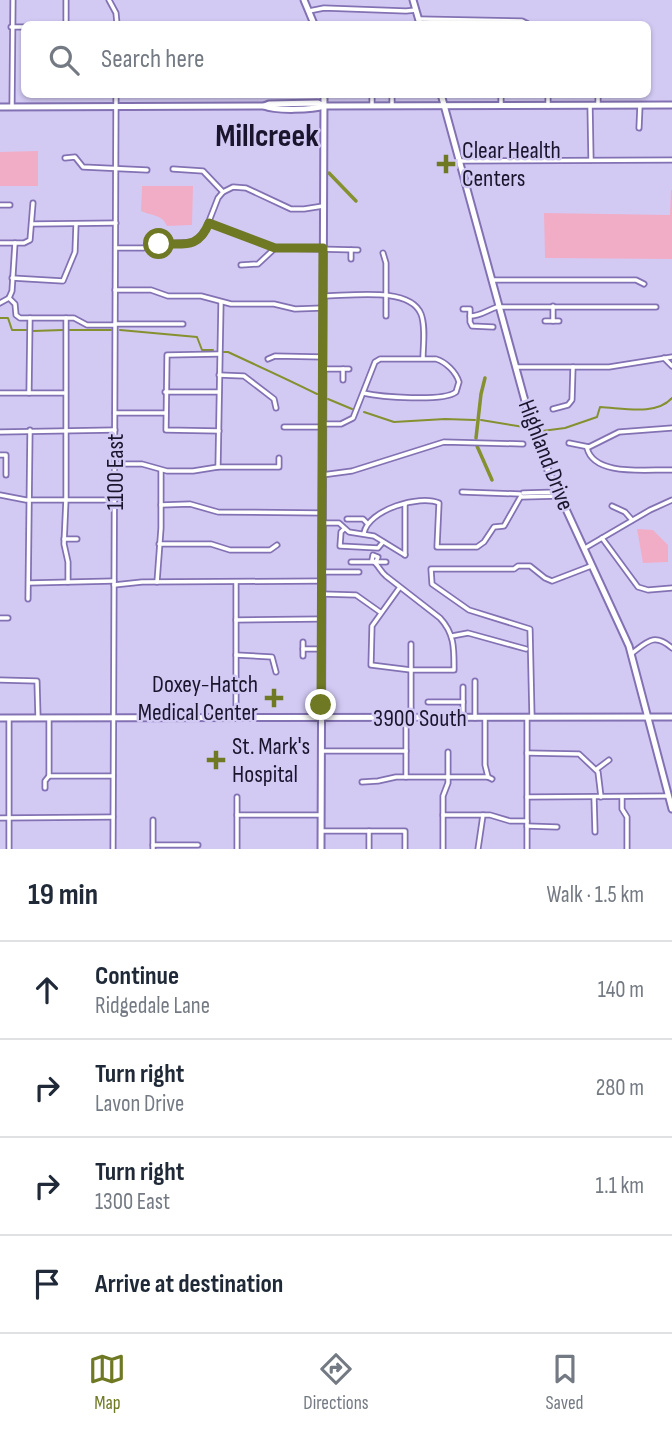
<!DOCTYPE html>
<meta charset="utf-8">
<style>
:root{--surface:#fff;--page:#f6f6f7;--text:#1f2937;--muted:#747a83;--line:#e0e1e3;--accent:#6f7822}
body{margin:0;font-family:"Sofia Sans Condensed",sans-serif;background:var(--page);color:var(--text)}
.stop{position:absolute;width:21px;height:21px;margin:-16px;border:5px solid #6f7822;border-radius:50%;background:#fff}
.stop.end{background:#6f7822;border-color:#fff;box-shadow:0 2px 7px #0008}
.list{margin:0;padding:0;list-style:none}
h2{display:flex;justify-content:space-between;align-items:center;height:91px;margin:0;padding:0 28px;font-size:30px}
h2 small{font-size:23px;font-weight:400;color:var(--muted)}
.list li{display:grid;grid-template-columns:46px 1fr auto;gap:21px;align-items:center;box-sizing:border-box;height:98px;padding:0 28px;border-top:2px solid var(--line)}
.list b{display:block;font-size:26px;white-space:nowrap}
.list p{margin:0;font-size:23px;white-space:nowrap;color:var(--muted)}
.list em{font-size:23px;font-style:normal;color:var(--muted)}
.icon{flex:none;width:38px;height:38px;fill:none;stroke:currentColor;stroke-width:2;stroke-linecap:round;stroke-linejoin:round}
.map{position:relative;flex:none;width:672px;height:849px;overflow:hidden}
.search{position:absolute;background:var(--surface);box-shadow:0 2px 5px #0004;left:21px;right:21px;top:21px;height:77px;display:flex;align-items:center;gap:18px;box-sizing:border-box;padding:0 24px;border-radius:10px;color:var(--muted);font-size:26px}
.sheet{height:483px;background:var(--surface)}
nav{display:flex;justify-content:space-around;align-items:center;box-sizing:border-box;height:98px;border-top:2px solid var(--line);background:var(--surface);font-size:19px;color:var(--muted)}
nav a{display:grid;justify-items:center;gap:4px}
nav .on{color:var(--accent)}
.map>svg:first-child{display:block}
.green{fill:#f1adc6}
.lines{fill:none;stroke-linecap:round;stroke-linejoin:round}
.stream{stroke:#85902f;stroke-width:2}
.canal{stroke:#85902f;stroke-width:3.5}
.minor-casing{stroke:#8372b3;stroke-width:7}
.major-casing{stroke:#8372b3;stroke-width:9}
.minor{stroke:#fff;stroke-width:3.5}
.major{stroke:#fff;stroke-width:5}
.route{stroke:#6f7822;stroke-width:9}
.poi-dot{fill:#6f7822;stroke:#d3caf4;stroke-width:2.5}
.labels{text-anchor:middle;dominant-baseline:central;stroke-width:5;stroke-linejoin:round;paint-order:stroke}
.poi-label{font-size:24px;fill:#1b142d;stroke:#d3caf4;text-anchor:start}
.street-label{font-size:24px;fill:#1b142d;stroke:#d3caf4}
.district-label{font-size:32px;font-weight:bold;fill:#1b142d;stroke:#d3caf4}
</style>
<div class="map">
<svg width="672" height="849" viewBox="0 0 672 849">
<rect width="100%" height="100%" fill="#d3caf4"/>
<g class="green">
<polygon points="38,151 38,186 0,186 0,152"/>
<path d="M 142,186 L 193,186 L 192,225 L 167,226 C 162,214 151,216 141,211 Z"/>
<polygon points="671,190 672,190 672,280 672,259 545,258 544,213 670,215"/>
<polygon points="637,529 653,530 668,545 668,562 643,563"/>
</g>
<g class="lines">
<g class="stream">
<polyline points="0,318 8,318 12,330 27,330"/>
<polyline points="69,330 111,330"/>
<polyline points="120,330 197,337 202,350 213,350"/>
<polyline points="33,331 63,330"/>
<path d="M 223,352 L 228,352 C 258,366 287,379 317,394"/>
<polyline points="328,399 352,409"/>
<polyline points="364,412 394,422 445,419 475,420"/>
<polyline points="481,420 524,427"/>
<path d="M 542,431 L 565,428 L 597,417 L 600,407 C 623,408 656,416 672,398"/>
</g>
<g class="canal">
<polyline points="329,173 356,201"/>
<polyline points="476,438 481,394 485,378"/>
<polyline points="477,446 492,480"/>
</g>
<defs>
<g id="minor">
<polyline points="66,0 66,24"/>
<polyline points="109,0 116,13 117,24"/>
<polyline points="309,11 324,8 406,11 416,10"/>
<polyline points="419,19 522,21 528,24"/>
<polyline points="11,27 24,27"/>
<polyline points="590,105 591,160"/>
<polyline points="598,105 598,94"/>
<polyline points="12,106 13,0"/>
<polyline points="372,106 372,94"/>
<polyline points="392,106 392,94"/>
<polyline points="501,106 501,94"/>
<polyline points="548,106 548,94"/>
<polyline points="639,128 640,105"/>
<polyline points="65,158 75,157 83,167 147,170"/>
<polyline points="460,161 672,160"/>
<polyline points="173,169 203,171 223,192"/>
<polyline points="0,205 10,205"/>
<polyline points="209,223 275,248 358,250"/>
<polyline points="33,224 116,223"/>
<polyline points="0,243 24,243 30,240 33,203"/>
<polyline points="116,248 143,248 162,244 195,242 204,234 218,198 223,192 233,187 246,188 291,209 304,209 323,206"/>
<polyline points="351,250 351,259"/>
<polyline points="383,253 386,263 386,316"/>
<polyline points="241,265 258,264 274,249"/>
<polyline points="12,278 63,281 75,252 76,224"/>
<polyline points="493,280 636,280 644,284"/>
<polyline points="115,290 151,290 168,296 201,296 231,304 274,304 295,309 323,308"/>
<path d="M 323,296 C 349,296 410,286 421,314 C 426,327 423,345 423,358"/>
<polyline points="9,298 15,304 16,315 20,318 74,318 87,325 114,325"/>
<polyline points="9,298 12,291 15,243"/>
<polyline points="0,303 9,298"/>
<polyline points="553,306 553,321"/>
<polyline points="463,309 470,309 470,322 472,326 493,327"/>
<path d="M 470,316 C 481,316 487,310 497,307 L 656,307"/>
<polyline points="66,318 66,499 64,544 68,562 68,582"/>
<polyline points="545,321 559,321"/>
<polyline points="115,324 183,324"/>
<polyline points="664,358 672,366"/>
<polyline points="268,359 275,356 323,357"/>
<polyline points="516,367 609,367 672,357"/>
<polyline points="323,369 349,369"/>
<polyline points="343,369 343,380"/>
<polyline points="219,375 244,376 274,399 276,408"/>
<polyline points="165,392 219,392"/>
<polyline points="0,393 64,393"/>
<polyline points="29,393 30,318"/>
<polyline points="553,409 568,405 572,400 573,367"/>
<polyline points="115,413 165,413"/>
<path d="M 323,424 L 341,424 L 353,418 L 375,362 L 380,359 L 436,359 C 446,362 456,372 459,382 L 456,392 C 443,402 381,397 363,393"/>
<polyline points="284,427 323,427"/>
<polyline points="219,431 166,430 167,355 219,354"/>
<polyline points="0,432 115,430"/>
<polyline points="569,443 589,447 619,432 672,428"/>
<path d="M 587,448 C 594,477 648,469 672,470"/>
<polyline points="0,455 6,455 6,475"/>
<polyline points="115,464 142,464 167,471 193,471 218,467 279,467 279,458"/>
<polyline points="218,467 221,302"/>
<polyline points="322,475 352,471 444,442 523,444"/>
<polyline points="462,492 520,494"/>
<polyline points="523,493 558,492"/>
<polyline points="0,495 26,500 115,500"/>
<polyline points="522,497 560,496"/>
<polyline points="405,504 405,555"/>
<polyline points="161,505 190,504 218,512 322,513"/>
<polyline points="612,506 625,512 632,520"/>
<polyline points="347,519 363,519 367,523"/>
<polyline points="322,523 339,523 349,532 374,536 405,555"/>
<polyline points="344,529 341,532 340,546 378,548 383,542"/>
<path d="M 364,533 C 368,510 420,494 439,503 L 437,547 L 477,547 L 484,542 L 494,527 L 504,526 L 521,496"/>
<polyline points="602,538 638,587 648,590 672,588"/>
<polyline points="64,539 77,539"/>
<polyline points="159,544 211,544 230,550 270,550 277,545"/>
<polyline points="585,548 650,510 672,500"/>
<polyline points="351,562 386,562"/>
<path d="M 376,562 L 378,557 L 373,555 L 372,560 C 378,564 380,571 386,576 C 404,590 422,604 440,618 C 455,634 454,650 454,670 L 411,670 L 371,665 L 372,626 L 400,587"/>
<polyline points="323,572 359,572"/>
<polyline points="157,582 161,528 161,471"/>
<polyline points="29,583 114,581"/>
<polyline points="114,585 142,582 322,581"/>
<polyline points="322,594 356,595 380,612"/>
<polyline points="28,599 30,430"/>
<polyline points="0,618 8,618"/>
<polyline points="236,620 321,619"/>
<polyline points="452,636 468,633 526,649"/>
<polyline points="303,642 303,656"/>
<polyline points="303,649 321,649"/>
<path d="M 631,654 C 647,642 654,632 672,648"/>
<polyline points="236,655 272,657 276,672"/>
<polyline points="0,680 37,681 38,718"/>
<polyline points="475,681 475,718"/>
<polyline points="428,702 463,702"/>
<polyline points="532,717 530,629 469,610 432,584 431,569 514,569 518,566 530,566 545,578 552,581 591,566"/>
<polyline points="9,718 9,849"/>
<polyline points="236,718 236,582"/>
<polyline points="411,718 411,644"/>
<polyline points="463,718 463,687"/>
<polyline points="485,718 485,765 488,777"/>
<polyline points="527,718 527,849"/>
<polyline points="321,751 406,751"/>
<polyline points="527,753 579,754 598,772 601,797"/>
<polyline points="597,769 609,760"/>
<polyline points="49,776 113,776"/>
<polyline points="406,777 406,718"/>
<polyline points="362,782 378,781 396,777 488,777 492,779"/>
<polyline points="45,788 45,781 49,776 49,718"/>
<polyline points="527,797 668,796"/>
<polyline points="594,797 595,832"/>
<polyline points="622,797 622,809 627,817 627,849"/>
<polyline points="237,815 321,815"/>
<polyline points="443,815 490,815 510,821 527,821"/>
<polyline points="0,818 113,817"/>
<polyline points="153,820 153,849"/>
<polyline points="527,826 557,827"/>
<polyline points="321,831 405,831 405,849"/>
<polyline points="153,845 198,845"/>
<polyline points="113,849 116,94"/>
<polyline points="237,849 237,797"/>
<polyline points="369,849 369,831"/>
<polyline points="443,849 443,796 448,783 448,752"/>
<polyline points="478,849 483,815"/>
</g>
<g id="major">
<polyline points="304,0 314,24"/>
<polyline points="413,0 420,24"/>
<polyline points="441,94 531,423 547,468 629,646 672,809"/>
<path d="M 264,106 C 275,111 313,110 324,106"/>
<polyline points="0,107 264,106 269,104 318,103 324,106 672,105"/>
<polyline points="0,718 672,717"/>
<polyline points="321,849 324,94"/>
</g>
</defs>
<use href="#minor" class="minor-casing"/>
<use href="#major" class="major-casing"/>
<use href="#minor" class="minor"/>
<use href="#major" class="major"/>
</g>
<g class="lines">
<path class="route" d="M 159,244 C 183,243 198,250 209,223 L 275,248 L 323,248 L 321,705"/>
</g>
<g class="poi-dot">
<path d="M442.5 153.5h7v7h7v7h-7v7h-7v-7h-7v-7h7z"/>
<path d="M270.5 687.5h7v7h7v7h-7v7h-7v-7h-7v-7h7z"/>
<path d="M212.5 749.5h7v7h7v7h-7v7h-7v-7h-7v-7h7z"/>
</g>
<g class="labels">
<g class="poi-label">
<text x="462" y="150">Clear Health<tspan x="462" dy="28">Centers</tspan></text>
<text x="258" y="684" text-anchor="end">Doxey-Hatch<tspan x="258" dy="28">Medical Center</tspan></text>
<text x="232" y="746">St. Mark's<tspan x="232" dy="28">Hospital</tspan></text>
</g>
<g class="street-label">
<text transform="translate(546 455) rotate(69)">Highland Drive</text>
<text transform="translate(115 472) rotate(-90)">1100 East</text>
<text x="420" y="718">3900 South</text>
</g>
<g class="district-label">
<text x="267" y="136">Millcreek</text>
</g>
</g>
</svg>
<div class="stop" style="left:159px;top:244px"></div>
<div class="stop end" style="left:321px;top:705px"></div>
<div class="search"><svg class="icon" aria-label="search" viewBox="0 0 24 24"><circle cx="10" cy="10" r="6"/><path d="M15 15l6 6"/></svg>Search here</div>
</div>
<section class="sheet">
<h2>19 min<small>Walk · 1.5 km</small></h2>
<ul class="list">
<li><svg class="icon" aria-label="ahead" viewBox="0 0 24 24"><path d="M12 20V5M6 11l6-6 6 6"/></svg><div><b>Continue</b><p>Ridgedale Lane</p></div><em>140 m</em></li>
<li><svg class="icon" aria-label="right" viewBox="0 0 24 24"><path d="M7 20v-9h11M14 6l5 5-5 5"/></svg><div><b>Turn right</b><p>Lavon Drive</p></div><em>280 m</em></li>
<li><svg class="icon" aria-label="right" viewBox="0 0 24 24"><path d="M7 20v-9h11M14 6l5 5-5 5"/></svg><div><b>Turn right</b><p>1300 East</p></div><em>1.1 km</em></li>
<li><svg class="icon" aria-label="arrive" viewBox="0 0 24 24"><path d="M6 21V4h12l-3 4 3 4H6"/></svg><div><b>Arrive at destination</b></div></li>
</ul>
</section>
<nav>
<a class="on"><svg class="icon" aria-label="map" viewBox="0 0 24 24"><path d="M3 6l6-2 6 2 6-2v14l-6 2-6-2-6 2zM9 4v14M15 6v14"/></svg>Map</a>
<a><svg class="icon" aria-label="directions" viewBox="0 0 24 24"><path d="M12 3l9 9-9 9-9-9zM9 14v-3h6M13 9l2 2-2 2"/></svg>Directions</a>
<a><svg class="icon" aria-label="saved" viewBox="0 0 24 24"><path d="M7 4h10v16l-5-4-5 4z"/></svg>Saved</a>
</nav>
